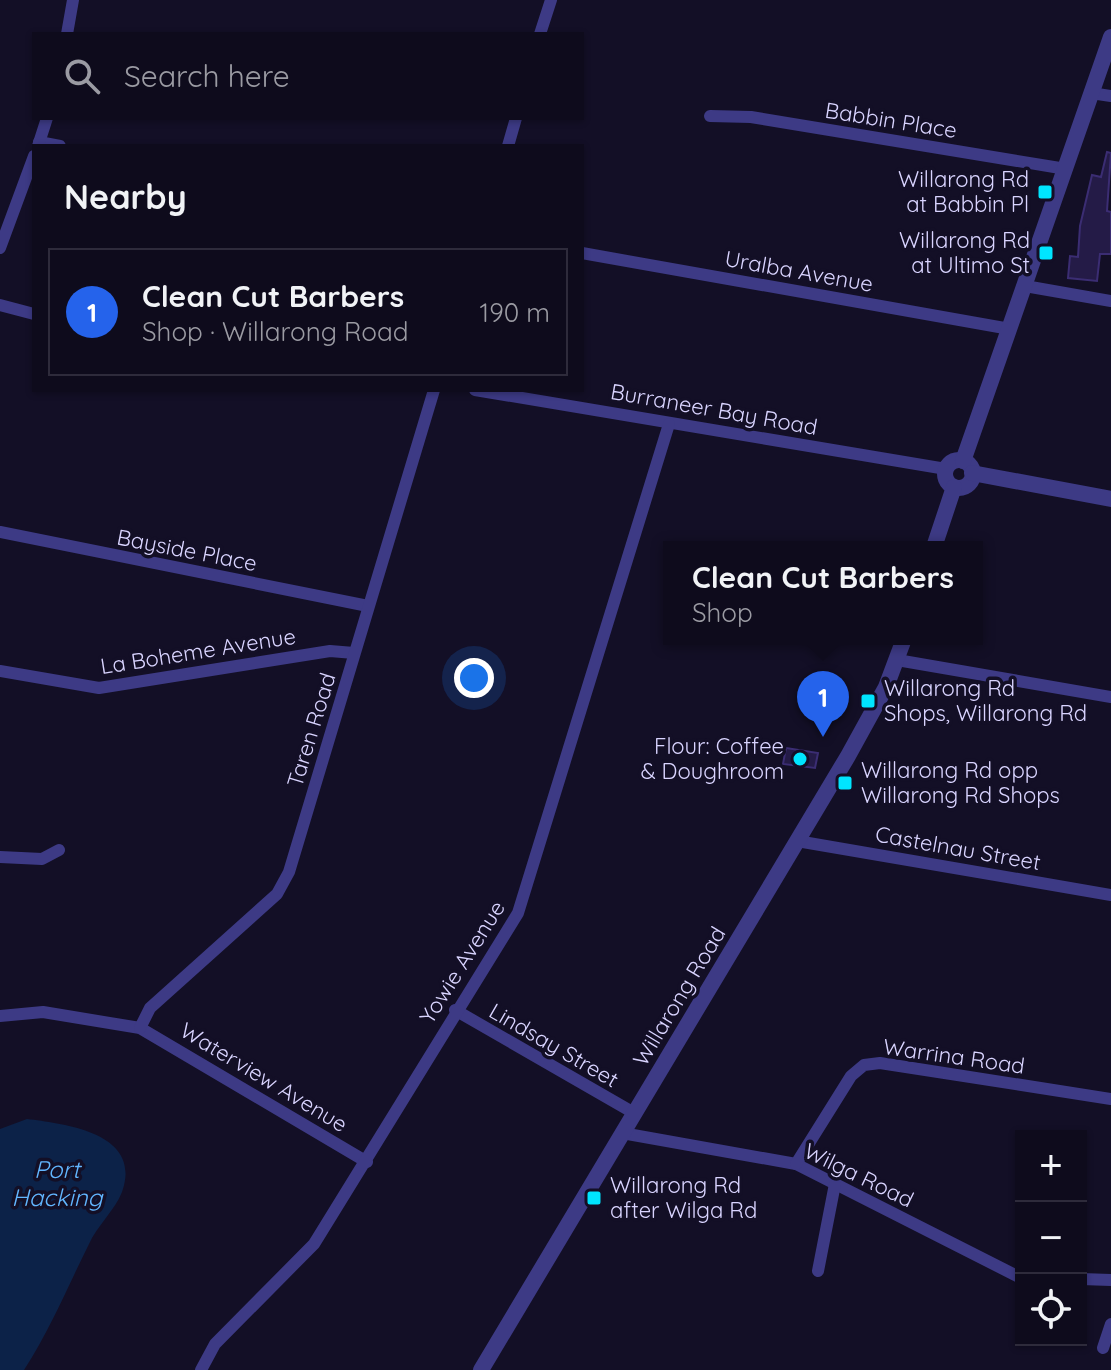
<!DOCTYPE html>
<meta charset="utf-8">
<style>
:root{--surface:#0e0b1c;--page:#171425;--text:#f1f3f6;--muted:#9b9ba3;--line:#2e2b3b;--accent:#2563eb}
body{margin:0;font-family:Quicksand,sans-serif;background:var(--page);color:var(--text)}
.controls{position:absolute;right:24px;bottom:24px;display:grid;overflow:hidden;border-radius:0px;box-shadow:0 2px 6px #0004}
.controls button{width:72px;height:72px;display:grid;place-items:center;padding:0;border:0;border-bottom:2px solid var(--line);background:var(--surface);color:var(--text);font:40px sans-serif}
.you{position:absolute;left:474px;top:678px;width:28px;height:28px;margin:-20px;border:6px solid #fff;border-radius:50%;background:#1a73e8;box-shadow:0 0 0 12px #1a73e833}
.badge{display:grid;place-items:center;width:52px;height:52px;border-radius:50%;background:var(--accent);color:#fff;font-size:26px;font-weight:700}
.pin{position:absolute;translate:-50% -66px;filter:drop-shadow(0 2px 4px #0008)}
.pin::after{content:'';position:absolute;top:42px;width:28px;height:24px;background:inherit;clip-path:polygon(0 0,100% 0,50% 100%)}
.popup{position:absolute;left:663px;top:541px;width:320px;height:104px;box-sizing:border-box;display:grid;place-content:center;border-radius:0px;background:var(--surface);filter:drop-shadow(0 2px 6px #0005);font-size:26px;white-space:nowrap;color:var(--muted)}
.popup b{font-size:30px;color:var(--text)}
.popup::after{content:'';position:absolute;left:50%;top:100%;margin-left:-16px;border:16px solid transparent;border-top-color:var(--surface)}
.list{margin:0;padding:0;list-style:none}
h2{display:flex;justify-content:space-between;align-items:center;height:104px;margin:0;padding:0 32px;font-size:34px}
h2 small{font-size:26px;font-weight:400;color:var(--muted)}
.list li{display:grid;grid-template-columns:52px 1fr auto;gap:24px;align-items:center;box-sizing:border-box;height:128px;margin:0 16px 16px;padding:0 16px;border:2px solid var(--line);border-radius:0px}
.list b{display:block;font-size:30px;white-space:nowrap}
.list p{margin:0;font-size:26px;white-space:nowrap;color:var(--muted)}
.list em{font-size:26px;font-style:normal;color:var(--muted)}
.icon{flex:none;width:44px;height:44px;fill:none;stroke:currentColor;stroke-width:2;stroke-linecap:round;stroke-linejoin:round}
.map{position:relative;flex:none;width:1111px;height:1370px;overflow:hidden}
.search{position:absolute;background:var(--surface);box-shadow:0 2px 6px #0004;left:32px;top:32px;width:552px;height:88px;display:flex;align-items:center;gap:20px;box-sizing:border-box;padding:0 28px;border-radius:0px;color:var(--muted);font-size:30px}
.panel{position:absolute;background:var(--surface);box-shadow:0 2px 6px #0004;left:32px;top:144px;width:552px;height:248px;border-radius:0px}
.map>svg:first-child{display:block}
.water{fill:#0c2248}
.building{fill:#241b47;stroke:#3b2d73;stroke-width:2}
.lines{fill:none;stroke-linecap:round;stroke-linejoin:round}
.minor{stroke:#3d3a85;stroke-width:12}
.tertiary{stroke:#3d3a85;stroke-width:16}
.poi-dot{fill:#00e5ff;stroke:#130f26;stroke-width:3}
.labels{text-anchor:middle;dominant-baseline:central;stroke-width:7;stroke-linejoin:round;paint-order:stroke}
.street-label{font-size:22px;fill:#d9d4ff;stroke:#130f26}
.poi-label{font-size:22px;fill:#d9d4ff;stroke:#130f26;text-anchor:end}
.water-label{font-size:24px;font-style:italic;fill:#62b6ff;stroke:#130f26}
</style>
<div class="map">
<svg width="1111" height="1370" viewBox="0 0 1111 1370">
<rect width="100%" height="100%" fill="#130f26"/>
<path class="water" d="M 27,1119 C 66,1124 143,1133 122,1192 C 115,1210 97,1226 89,1244 C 68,1286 50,1330 24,1370 L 0,1370 L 0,1129 Z"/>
<g class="building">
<polygon points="1107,152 1111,153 1107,211 1111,212 1111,254 1100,254 1097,281 1068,278 1070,256 1078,257 1080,226 1092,175 1101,177"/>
<polygon points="786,748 818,753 815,768 783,764"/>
</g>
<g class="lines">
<g class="minor">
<polyline points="67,34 73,0"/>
<polyline points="540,34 551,0"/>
<polyline points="1091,93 1111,96"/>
<polyline points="710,116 751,117 1066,169"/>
<polyline points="39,142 60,146"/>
<polyline points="38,146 47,118"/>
<polyline points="508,146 516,118"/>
<polyline points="0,248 34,156"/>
<polyline points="582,253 1010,329"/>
<polyline points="1025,286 1111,301"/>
<polyline points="0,305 34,314"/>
<polyline points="475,390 946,469"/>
<polyline points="0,532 368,606"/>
<polyline points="897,660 1111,697"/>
<polyline points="0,671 99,688 330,651 354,653"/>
<polyline points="797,841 1111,895"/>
<polyline points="0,857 42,859 59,850"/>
<polyline points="455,1010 634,1113"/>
<polyline points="0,1016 43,1012 140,1028 367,1162"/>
<polyline points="140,1028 150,1008 277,894 289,872 434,390"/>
<polyline points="622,1133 796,1164 1021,1278"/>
<polyline points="796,1164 851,1076 864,1065 880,1063 1111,1099"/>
<polyline points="818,1271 835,1184"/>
<polyline points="1081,1279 1111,1280"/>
<polyline points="1103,1348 1111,1324"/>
<polyline points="201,1370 215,1344 314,1244 518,913 669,424"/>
</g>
<g class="tertiary">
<circle cx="959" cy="474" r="14"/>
<polyline points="963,461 1111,37"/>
<polyline points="972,473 1111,499"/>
<polyline points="934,547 954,487"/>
<polyline points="481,1370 848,756 886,687 904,639"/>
</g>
</g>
<g class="poi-dot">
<rect x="1037" y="184" width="16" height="16" rx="4"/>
<rect x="1038" y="245" width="16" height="16" rx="4"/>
<rect x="860" y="693" width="16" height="16" rx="4"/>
<circle cx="800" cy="759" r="8"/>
<rect x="837" y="775" width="16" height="16" rx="4"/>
<rect x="586" y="1190" width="16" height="16" rx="4"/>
</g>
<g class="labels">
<g class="street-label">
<text transform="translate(891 120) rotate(9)">Babbin Place</text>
<text transform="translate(799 271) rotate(10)">Uralba Avenue</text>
<text transform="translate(714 409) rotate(10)">Burraneer Bay Road</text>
<text transform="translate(187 550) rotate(11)">Bayside Place</text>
<text transform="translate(198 651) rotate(-9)">La Boheme Avenue</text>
<text transform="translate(311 730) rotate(-73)">Taren Road</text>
<text transform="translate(958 848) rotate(10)">Castelnau Street</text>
<text transform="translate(462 962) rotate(-58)">Yowie Avenue</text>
<text transform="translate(679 996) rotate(-59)">Willarong Road</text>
<text transform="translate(554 1045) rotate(30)">Lindsay Street</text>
<text transform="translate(954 1056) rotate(8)">Warrina Road</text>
<text transform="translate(264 1077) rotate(31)">Waterview Avenue</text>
<text transform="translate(859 1175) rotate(26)">Wilga Road</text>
</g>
<g class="poi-label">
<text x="1029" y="179">Willarong Rd<tspan x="1029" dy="25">at Babbin Pl</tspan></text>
<text x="1030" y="240">Willarong Rd<tspan x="1030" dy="25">at Ultimo St</tspan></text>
<text x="884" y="688" text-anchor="start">Willarong Rd<tspan x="884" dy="25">Shops, Willarong Rd</tspan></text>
<text x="784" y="746">Flour: Coffee<tspan x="784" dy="25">&amp; Doughroom</tspan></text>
<text x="861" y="770" text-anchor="start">Willarong Rd opp<tspan x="861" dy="25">Willarong Rd Shops</tspan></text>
<text x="610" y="1185" text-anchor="start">Willarong Rd<tspan x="610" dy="25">after Wilga Rd</tspan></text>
</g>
<g class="water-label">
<text x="57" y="1169">Port<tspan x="57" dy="28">Hacking</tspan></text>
</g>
</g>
</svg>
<div class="controls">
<button>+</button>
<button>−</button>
<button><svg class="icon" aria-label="locate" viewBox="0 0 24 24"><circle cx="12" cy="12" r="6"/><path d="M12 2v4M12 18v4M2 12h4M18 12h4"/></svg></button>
</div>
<div class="you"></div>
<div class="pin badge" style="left:823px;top:737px">1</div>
<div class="popup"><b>Clean Cut Barbers</b>Shop</div>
<div class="search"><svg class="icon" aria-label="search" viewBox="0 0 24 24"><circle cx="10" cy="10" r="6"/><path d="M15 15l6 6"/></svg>Search here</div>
<section class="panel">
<h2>Nearby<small></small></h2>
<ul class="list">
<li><span class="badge">1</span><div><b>Clean Cut Barbers</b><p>Shop · Willarong Road</p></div><em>190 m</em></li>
</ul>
</section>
</div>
